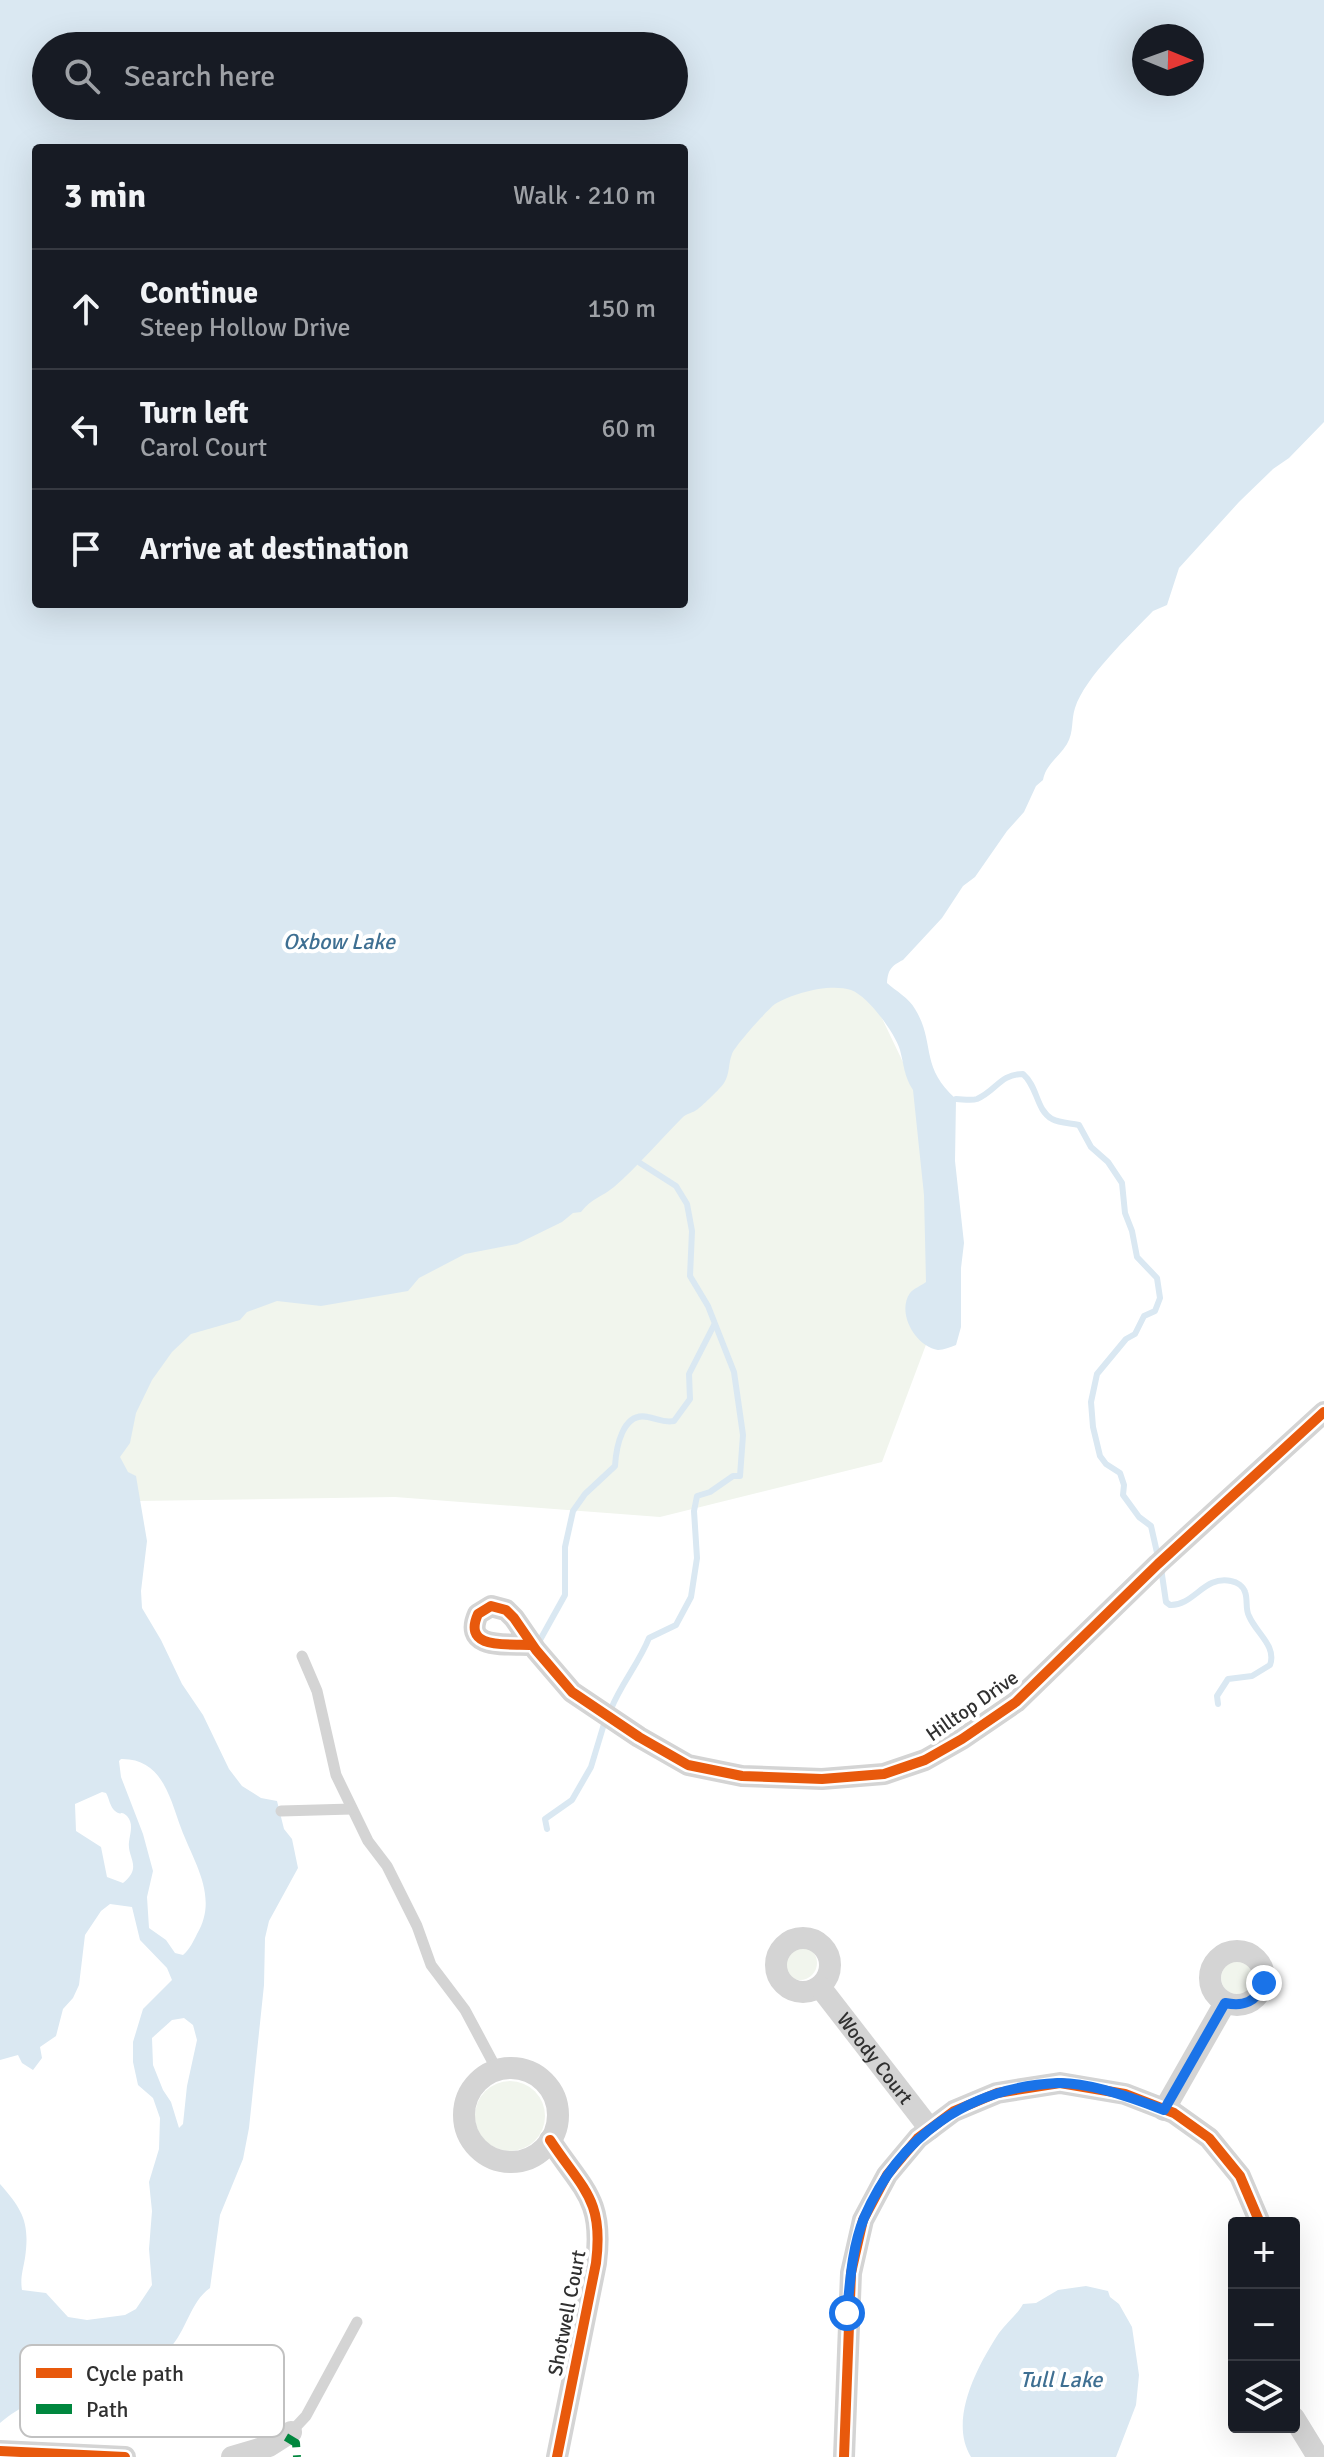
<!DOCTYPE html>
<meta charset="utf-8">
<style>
:root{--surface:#171b24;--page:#242831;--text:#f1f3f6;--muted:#9ea1a6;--line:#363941}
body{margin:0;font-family:Signika,sans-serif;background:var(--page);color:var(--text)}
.controls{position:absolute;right:24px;bottom:24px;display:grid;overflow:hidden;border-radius:8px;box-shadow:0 8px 32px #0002}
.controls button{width:72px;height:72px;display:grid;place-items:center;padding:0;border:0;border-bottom:2px solid var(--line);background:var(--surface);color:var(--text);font:40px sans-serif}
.compass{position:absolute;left:1132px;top:24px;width:72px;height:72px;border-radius:50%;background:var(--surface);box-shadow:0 8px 32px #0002;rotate:91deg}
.stop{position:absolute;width:24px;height:24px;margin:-18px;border:6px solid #1a73e8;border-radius:50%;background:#fff}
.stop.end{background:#1a73e8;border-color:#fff;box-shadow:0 2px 8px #0008}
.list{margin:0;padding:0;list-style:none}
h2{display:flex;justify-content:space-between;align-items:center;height:104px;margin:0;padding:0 32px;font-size:34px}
h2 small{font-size:26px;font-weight:400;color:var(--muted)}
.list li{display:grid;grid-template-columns:52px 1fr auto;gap:24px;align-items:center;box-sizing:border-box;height:120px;padding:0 32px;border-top:2px solid var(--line)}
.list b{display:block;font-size:30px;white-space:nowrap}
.list p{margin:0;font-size:26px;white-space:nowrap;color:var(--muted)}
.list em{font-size:26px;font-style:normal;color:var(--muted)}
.icon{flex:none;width:44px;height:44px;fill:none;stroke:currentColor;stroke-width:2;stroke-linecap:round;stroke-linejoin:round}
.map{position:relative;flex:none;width:1324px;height:2457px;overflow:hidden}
.search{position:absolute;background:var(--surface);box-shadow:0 8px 32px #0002;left:32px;top:32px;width:656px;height:88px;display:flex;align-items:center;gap:20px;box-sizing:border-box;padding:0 28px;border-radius:44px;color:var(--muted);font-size:30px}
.panel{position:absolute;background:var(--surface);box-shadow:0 8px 32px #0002;left:32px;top:144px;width:656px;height:464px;border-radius:8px}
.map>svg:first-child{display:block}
.green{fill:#f1f5ed}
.water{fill:#dae8f2;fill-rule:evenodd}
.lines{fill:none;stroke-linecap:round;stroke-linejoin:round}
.stream{stroke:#dae8f2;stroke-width:6}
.lane{stroke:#d4d4d4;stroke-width:11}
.street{stroke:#d4d4d4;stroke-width:22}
.quiet{stroke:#00873e;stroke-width:8;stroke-dasharray:16 8;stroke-linecap:butt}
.cycleway-casing{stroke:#fff;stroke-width:15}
.cycleway{stroke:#e8590c;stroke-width:10}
.route{stroke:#1a73e8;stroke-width:10}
.labels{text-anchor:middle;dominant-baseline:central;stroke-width:8;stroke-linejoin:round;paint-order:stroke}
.street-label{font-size:20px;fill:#303030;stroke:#fff}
.water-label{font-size:22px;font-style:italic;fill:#3e6f92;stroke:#fff}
.key{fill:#fff;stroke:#c1c1c1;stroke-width:2}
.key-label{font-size:22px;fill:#303030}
</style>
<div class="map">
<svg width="1324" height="2457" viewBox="0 0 1324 2457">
<rect width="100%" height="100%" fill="#fff"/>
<g class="green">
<polygon points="856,964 935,1129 936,1318 882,1462 660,1517 395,1497 69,1502 121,1298"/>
<circle cx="800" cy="1963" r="17"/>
<circle cx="1238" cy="1978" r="17"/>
<circle cx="510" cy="2116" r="35"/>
</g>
<g class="water">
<path d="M 0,0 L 1324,0 L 1324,422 L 1289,458 L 1273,469 L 1239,502 L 1179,568 L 1167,605 L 1153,611 C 1130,635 1085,677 1075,708 C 1071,720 1074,732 1067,744 C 1059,757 1046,764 1043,780 L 1036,786 L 1024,812 L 1007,831 L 975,877 L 963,886 L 942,918 L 903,960 C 891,966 888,970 887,983 C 896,991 909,998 915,1009 C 936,1043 919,1066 956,1099 L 955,1161 L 964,1243 L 961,1268 L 961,1327 L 956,1345 C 950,1347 944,1350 938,1350 C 916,1347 896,1313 910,1293 C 913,1289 922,1285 926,1282 L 924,1195 L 913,1090 C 904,1076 904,1065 900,1050 C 895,1033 868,996 851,990 C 830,983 793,993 775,1004 C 768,1009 734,1047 732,1054 C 728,1064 730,1074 724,1083 C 720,1089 703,1105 698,1109 C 693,1113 687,1113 682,1118 C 659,1141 639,1165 614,1187 C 602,1197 592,1198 581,1212 L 573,1213 L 562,1222 L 517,1244 L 465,1254 L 419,1278 L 408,1291 L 321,1306 L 277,1301 L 247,1312 L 240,1320 L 191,1334 L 172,1352 L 152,1380 L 136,1413 L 130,1443 L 120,1457 L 128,1472 L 136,1476 L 147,1541 L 141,1591 L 142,1608 L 161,1640 L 182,1684 L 203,1715 L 229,1769 L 242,1786 L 261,1798 L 277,1801 L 284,1829 L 292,1839 L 298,1868 L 269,1921 L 265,1938 L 264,1985 L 249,2128 L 243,2159 L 220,2215 L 210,2288 C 190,2302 186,2332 169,2349 C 153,2365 102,2367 80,2376 C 72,2379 66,2385 59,2390 C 36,2403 22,2404 0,2423 L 0,2184 C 23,2210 30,2223 25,2258 C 23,2270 20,2278 22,2290 L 46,2293 L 68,2317 L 87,2320 L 125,2315 L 136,2309 L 152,2285 L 149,2249 L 152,2211 L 149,2182 L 159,2149 L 160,2118 L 153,2098 L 138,2085 L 133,2062 L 133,2042 L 143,2009 L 172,1980 L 167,1968 L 140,1940 L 132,1907 L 110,1904 L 101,1911 L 85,1935 L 79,1985 L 73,1998 L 63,2009 L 56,2036 L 40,2047 L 42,2058 L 33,2070 L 22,2063 L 18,2055 L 0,2060 ZM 1144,36 L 1192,36 L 1192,84 L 1144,84 ZM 46,46 L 674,46 L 674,106 L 46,106 ZM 36,148 L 684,148 L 684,604 L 36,604 ZM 121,1759 C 162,1758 170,1798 181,1828 C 194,1863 219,1897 197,1934 C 193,1942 190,1949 183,1955 L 175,1953 L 166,1940 L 149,1928 L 147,1897 L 153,1871 L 143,1834 L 121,1777 L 119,1761 ZM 102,1792 L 106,1793 C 109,1798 110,1807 115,1811 C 123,1817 119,1809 127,1816 C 134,1824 130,1833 129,1842 C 127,1858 143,1867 123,1883 L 107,1877 L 101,1847 L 76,1831 L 75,1804 ZM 184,2018 L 193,2025 L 197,2040 L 187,2086 L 183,2124 L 179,2128 L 171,2102 L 163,2090 L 153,2065 L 152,2038 L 172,2020 Z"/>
<path d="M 1086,2286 L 1108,2291 L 1110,2297 L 1119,2304 L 1132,2327 L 1139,2375 L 1136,2405 L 1116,2457 L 971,2457 C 948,2420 978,2365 999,2333 C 1007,2322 1018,2314 1023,2304 L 1036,2303 L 1058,2290 Z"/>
</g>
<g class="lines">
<g class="stream">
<path d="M 956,1099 C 962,1099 971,1101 977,1099 C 996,1091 1000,1074 1023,1074 C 1038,1087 1036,1110 1052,1119 C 1060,1123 1070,1123 1079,1125 L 1091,1147 L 1108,1162 L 1122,1183 L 1125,1213 L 1132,1231 L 1137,1257 L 1157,1278 L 1160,1298 L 1155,1311 L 1144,1316 L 1135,1334 L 1126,1339 L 1097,1374 L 1091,1402 L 1093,1427 L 1100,1456 L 1106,1464 L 1120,1473 L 1124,1485 L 1123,1495 L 1139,1517 L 1151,1526 L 1158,1557"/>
<path d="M 1161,1568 L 1166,1602 L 1170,1605 C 1194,1606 1204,1575 1231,1581 C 1237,1582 1243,1586 1245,1592 C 1248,1599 1245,1609 1249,1616 C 1256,1633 1277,1646 1270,1665 L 1252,1676 L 1228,1679 L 1217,1696 L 1218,1704"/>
<path d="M 540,1640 L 565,1595 L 565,1547 L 573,1511 L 585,1494 L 615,1466 C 616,1449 622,1411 648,1417 C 659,1419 663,1423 674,1421 L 690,1399 L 689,1374 L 714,1325"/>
<path d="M 611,1709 C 621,1684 639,1663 649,1638 L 676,1625 L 691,1597 L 697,1558 L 694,1511 L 697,1496 L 710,1492 L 733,1476 L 740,1476 L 743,1435 L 734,1372 L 708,1306 L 690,1276 L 692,1231 L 687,1204 L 676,1186 L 640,1163"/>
<polyline points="547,1829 545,1819 572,1800 591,1767 604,1724"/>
</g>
<g class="lane">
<polyline points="302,1656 317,1691 336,1775 368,1841 387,1866 417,1926 431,1965 465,2010 497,2070"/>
<polyline points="281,1811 352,1809"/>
<polyline points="291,2432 306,2416 357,2322"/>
</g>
<g class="street">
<path d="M 532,1645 C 512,1643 461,1652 478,1614 L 491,1606 L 506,1610 L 514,1618 L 536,1650 L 572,1692 L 639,1737 L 688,1765 L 742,1776 L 822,1779 L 884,1774 L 925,1760 L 962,1739 L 1016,1702 L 1158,1564 L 1324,1412"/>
<circle cx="803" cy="1965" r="27"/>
<circle cx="1237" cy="1978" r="27"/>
<path id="s1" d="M 820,1987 L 930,2129"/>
<circle cx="511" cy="2115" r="47"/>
<polyline points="1164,2110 1225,2003"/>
<path d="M 550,2140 C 583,2190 604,2199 596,2263 L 557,2457"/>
<polyline points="1294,2418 1318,2457"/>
<polyline points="0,2451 125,2457"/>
<polyline points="232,2457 269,2446 291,2432"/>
<polyline points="844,2457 851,2273 863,2220 887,2175 918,2138 954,2111 997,2093 1060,2083 1125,2094 1174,2113 1209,2138 1240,2176 1260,2223"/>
</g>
<polyline class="quiet" points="286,2437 296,2443 297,2457"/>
<defs>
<g id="cycleway">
<path d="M 532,1645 C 512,1643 461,1652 478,1614 L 491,1606 L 506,1610 L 514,1618 L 536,1650 L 572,1692 L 639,1737 L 688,1765 L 742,1776 L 822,1779 L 884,1774 L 925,1760 L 962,1739 L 1016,1702 L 1158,1564 L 1324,1412"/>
<path d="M 550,2140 C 583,2190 604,2199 596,2263 L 557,2457"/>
<polyline points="0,2451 125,2457"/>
<polyline points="844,2457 851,2273 863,2220 887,2175 918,2138 954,2111 997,2093 1060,2083 1125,2094 1174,2113 1209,2138 1240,2176 1260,2223"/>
</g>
</defs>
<use href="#cycleway" class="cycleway-casing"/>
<use href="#cycleway" class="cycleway"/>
</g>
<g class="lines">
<path class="route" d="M 847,2313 C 850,2282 852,2247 864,2218 C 899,2136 969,2087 1058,2083 C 1089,2082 1136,2099 1164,2110 L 1225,2003 C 1244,2007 1256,2002 1264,1983"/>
</g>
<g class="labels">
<g class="street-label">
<text transform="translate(972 1706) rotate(-35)">Hilltop Drive</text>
<text stroke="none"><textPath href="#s1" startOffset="90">Woody Court</textPath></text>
<text transform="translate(567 2313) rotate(-79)">Shotwell Court</text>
</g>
<g class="water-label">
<text x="339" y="941">Oxbow Lake</text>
<text x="1061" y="2379">Tull Lake</text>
</g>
</g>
<rect x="20" y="2345" width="264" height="92" rx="12" class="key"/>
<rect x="36" y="2368" width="36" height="10" fill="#e8590c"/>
<rect x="36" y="2404" width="36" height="10" fill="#00873e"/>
<g class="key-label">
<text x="86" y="2381">Cycle path</text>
<text x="86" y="2417">Path</text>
</g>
</svg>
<div class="controls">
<button>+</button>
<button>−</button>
<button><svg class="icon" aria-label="layers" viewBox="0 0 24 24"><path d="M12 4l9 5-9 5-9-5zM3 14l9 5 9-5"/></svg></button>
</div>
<svg class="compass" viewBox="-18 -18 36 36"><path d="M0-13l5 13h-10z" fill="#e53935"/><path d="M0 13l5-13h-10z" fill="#9ea1a6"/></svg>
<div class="stop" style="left:847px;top:2313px"></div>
<div class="stop end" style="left:1264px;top:1983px"></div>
<div class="search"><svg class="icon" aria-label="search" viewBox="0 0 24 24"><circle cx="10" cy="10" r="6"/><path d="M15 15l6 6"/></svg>Search here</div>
<section class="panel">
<h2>3 min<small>Walk · 210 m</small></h2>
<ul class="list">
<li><svg class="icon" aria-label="ahead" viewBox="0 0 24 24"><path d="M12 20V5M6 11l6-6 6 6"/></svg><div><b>Continue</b><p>Steep Hollow Drive</p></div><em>150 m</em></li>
<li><svg class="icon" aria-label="left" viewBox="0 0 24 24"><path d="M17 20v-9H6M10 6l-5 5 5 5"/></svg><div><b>Turn left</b><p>Carol Court</p></div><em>60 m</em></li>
<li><svg class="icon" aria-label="arrive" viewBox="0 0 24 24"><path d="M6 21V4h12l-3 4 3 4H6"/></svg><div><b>Arrive at destination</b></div></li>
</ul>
</section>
</div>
